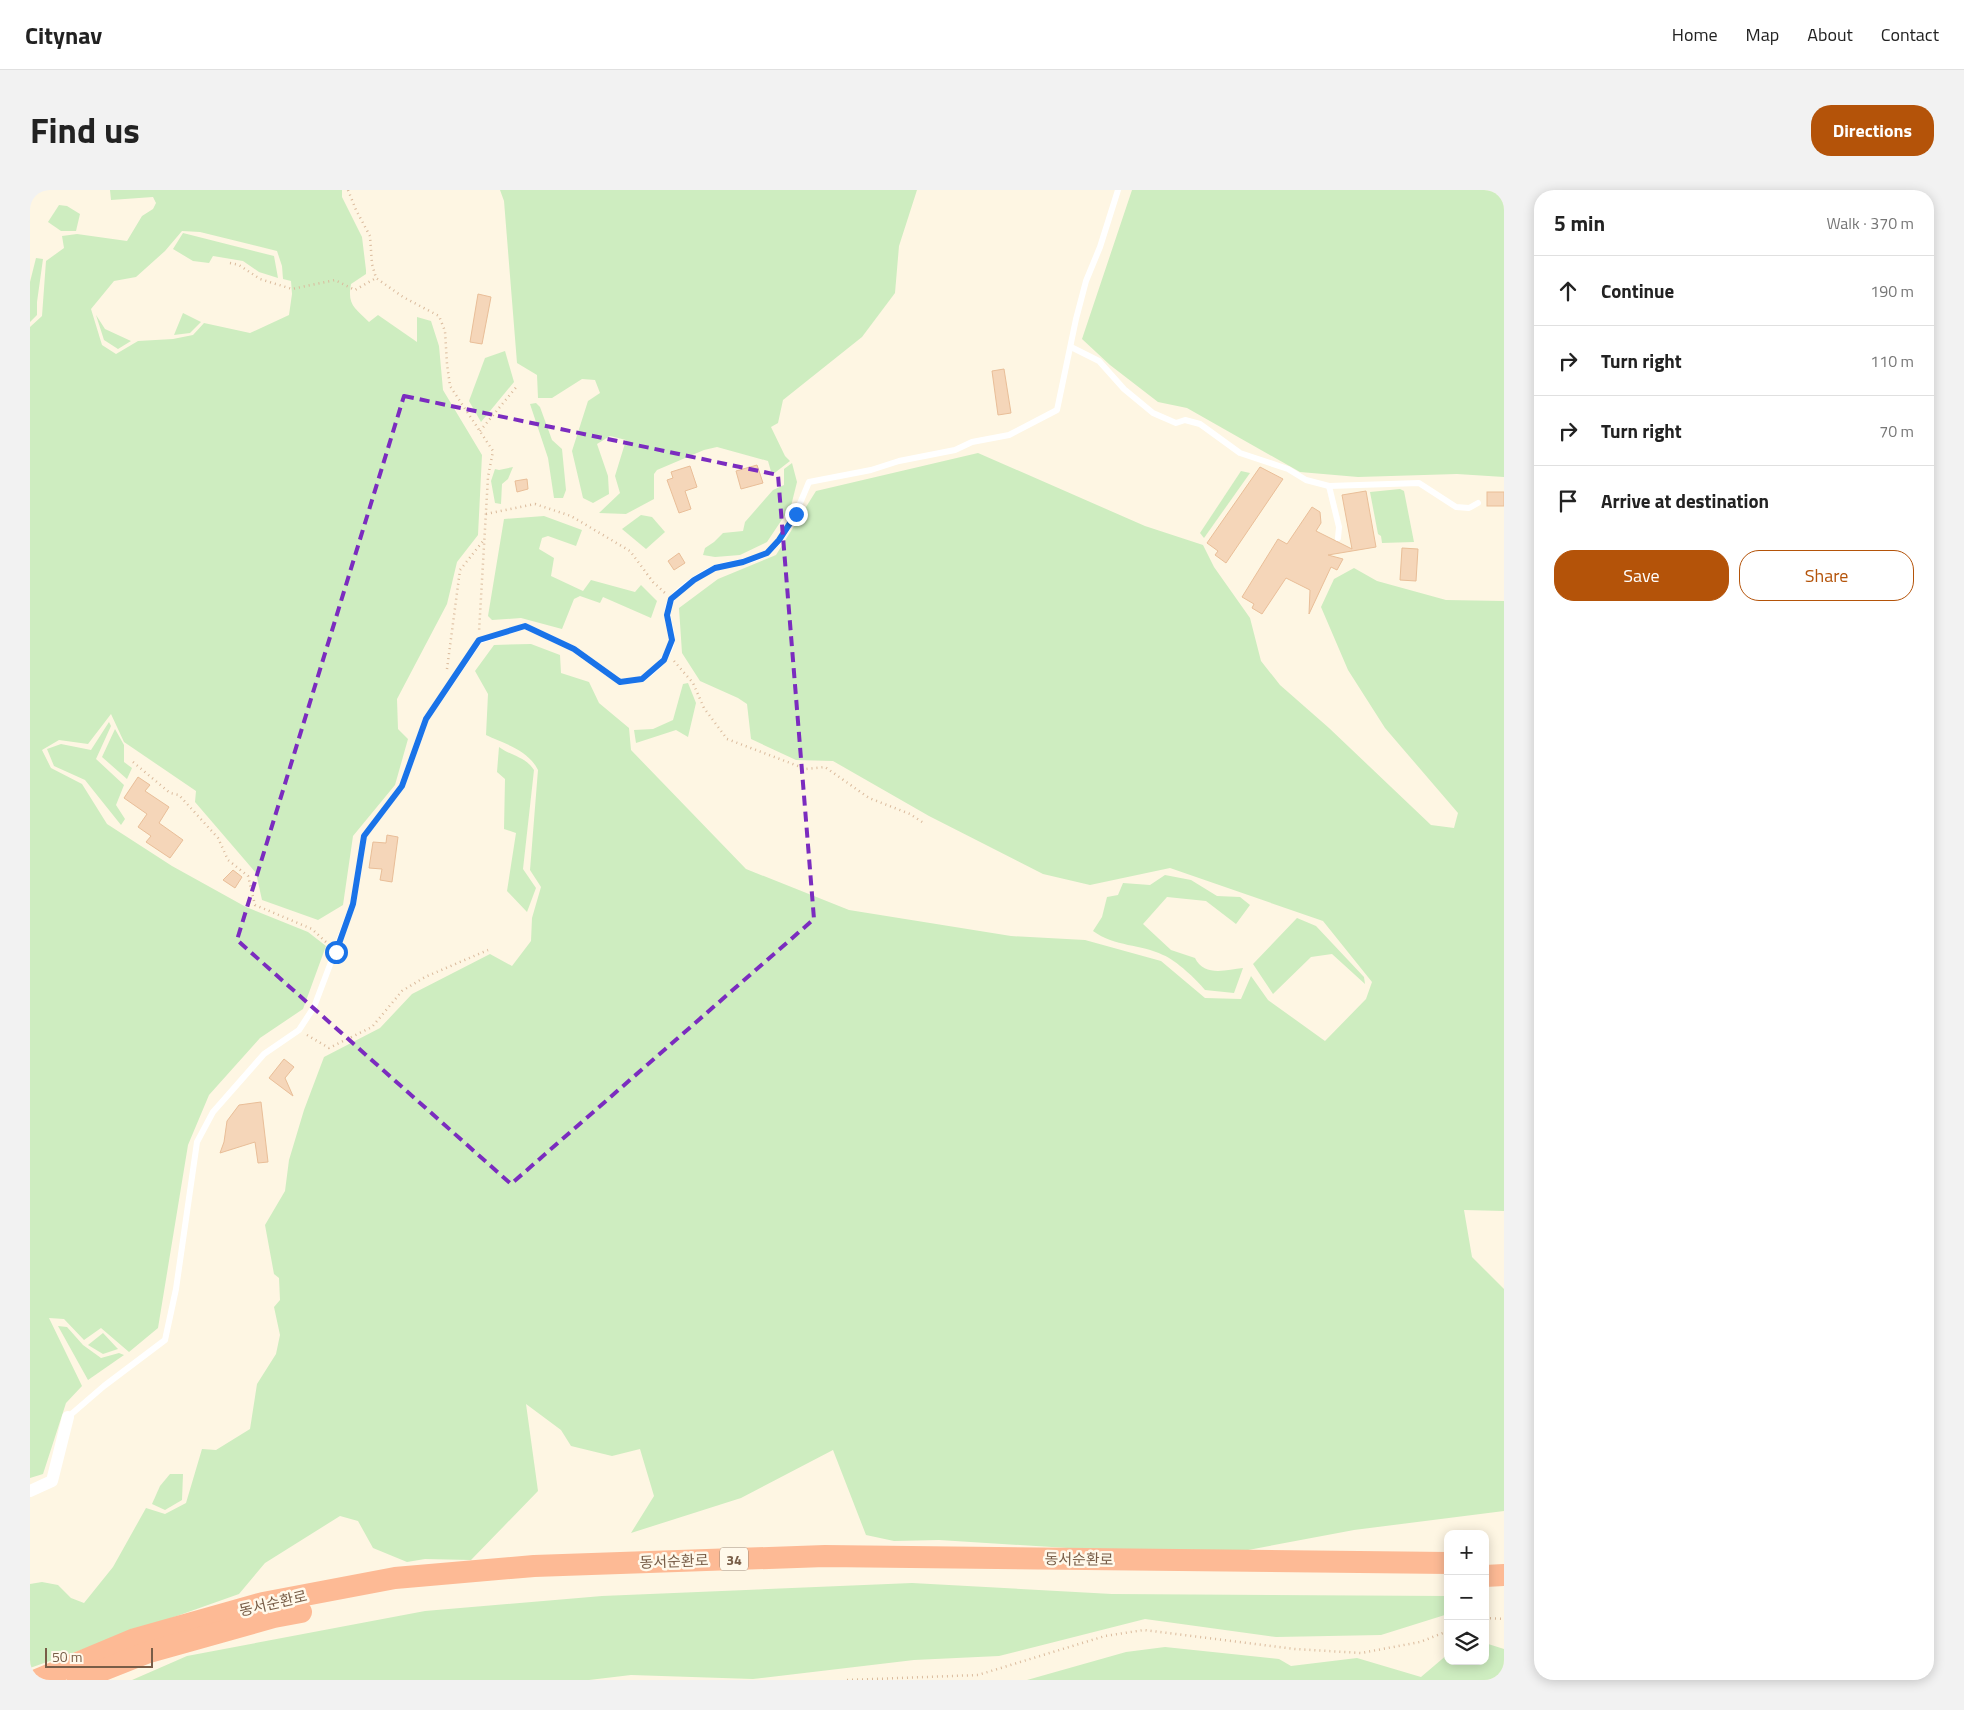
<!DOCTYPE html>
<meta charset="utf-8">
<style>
:root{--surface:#fff;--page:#f2f2f2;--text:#222;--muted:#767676;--line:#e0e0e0;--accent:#b45309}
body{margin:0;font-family:"Titillium Web","Noto Sans KR",sans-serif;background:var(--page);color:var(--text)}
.controls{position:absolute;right:15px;bottom:15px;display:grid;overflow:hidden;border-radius:10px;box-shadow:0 2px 12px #0003}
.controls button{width:45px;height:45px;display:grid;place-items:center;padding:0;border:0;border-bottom:1px solid var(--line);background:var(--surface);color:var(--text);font:25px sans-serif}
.scale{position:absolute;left:15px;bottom:12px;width:108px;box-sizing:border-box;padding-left:5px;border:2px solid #785d47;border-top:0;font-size:14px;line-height:18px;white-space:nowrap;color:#785d47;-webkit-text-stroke:4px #fff9eb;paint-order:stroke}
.stop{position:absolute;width:15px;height:15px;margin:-11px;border:4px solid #1a73e8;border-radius:50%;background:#fff}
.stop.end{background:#1a73e8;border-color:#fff;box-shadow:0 1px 5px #0008}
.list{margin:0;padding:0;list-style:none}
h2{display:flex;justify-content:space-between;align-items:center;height:65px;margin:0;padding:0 20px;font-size:21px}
h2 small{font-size:16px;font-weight:400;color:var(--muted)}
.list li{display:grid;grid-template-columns:32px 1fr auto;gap:15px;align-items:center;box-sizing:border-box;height:70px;padding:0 20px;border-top:1px solid var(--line)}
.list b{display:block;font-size:19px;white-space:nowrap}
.list em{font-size:16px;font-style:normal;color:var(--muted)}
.actions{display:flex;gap:10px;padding:15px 20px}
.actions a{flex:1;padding:11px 0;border:1px solid var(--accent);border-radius:20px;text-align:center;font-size:18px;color:var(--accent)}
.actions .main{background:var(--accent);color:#fff}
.icon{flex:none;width:28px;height:28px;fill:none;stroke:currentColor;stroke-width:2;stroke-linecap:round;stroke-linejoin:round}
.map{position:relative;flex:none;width:1474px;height:1490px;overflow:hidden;border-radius:20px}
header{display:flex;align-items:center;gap:30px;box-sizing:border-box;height:70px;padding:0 25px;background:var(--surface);border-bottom:1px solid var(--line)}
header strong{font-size:24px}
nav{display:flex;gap:28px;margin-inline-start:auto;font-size:18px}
.intro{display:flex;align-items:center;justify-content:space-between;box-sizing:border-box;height:120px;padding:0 30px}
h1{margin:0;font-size:35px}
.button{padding:12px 22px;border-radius:20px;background:var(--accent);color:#fff;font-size:18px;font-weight:700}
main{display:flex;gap:30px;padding:0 30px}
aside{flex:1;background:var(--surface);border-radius:20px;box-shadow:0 2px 12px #0003}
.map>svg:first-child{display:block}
.green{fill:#ceedc0;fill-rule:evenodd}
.building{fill:#f5d6b9;stroke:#e9be98}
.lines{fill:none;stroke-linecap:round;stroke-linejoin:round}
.path{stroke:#daba9c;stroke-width:2.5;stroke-dasharray:1 4;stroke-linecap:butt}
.lane{stroke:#fff;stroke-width:6}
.street{stroke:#fff;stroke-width:12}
.highway{stroke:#fdba95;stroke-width:22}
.route{stroke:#1a73e8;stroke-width:6}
.marked{fill:none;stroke:#7b2cbf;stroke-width:4;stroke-dasharray:10 6;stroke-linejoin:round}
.labels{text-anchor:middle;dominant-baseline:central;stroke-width:5;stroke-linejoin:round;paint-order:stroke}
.shield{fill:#fff9eb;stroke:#a08c78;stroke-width:1}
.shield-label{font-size:14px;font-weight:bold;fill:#785d47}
.street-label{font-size:15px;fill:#785d47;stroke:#fff9eb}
</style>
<header>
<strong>Citynav</strong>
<nav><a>Home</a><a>Map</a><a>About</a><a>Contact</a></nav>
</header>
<div class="intro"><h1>Find us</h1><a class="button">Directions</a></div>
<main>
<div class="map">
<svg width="1474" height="1490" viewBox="0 0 1474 1490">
<rect width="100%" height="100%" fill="#fef6e3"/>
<g class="green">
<path d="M 80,0 L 312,0 L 312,7 L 332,47 L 336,80 L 336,84 L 321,94 C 317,115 325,118 339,132 L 348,125 L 387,152 L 387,127 L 401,131 L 409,156 L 413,200 L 452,265 L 448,345 L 427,372 L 417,414 L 367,509 L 368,539 L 378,549 L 365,595 L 323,646 L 313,715 L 288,730 L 232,710 L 226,683 L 165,612 L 166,601 L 94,552 L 81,524 L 58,554 L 29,550 L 12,560 L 21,578 L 52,594 L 77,634 L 142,676 L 216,717 L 278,742 L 296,756 L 273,819 L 230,848 L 179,905 L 158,955 L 128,1138 L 99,1162 L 71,1138 L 54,1150 L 34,1129 L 19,1128 L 52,1196 L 36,1213 L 13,1284 L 0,1288 L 0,137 L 12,126 L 16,71 L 34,58 L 32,46 L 47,44 L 97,51 L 112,26 L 123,19 L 126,13 L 123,7 L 81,10 ZM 152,41 L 170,42 L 247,61 L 252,76 L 253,89 L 261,91 L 262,104 L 259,125 L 220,143 L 174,133 L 163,145 L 143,149 L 108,151 L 86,164 L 72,155 L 61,119 L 84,91 L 106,87 L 135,61 Z"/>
<polygon points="470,0 887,0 869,56 865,103 832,147 753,210 748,233 741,237 755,266 760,271 742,285 738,271 687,257 674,260 627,280 624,284 624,309 596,324 569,323 590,303 585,286 596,250 580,246 567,254 578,286 579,304 563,313 553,308 542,261 558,211 570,203 565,190 552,189 522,208 508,208 507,185 487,173 474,11"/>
<polygon points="1102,0 1474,0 1474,287 1427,284 1328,287 1270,282 1157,218 1128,212 1080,175 1052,149"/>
<polygon points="29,15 37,16 50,24 46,41 31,41 18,32"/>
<polygon points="153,43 244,66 248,88 229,82 213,71 183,66 179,73 163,71 143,59"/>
<polygon points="6,68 13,69 7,112 7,125 0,132 0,92"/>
<polygon points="153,123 171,132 160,143 144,145"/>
<polygon points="66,125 75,139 101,151 88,159 74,150"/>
<polygon points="475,161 484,192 451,232 439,211 455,168"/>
<polygon points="506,213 510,217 522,250 532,259 536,300 533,308 524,308 518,268 500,214"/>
<path d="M 948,263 L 1115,336 L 1173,355 L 1184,377 L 1220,428 L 1231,471 L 1250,495 L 1299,538 L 1401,635 L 1424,638 L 1428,623 L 1355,538 L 1318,480 L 1291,417 L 1304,389 L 1324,378 L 1347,391 L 1416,410 L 1474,411 L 1474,1021 L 1434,1020 L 1442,1067 L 1474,1099 L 1474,1321 L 1324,1340 L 1181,1367 L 909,1350 L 864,1351 L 836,1345 L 803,1260 L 711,1308 L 601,1343 L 624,1306 L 610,1259 L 582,1266 L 541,1256 L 531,1240 L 496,1214 L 508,1301 L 441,1370 L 395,1369 L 377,1372 L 343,1358 L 328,1331 L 310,1326 L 235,1373 L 209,1404 L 0,1478 L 0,1394 L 12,1392 L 28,1395 L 41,1408 L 54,1413 L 83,1377 L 116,1318 L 135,1324 L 156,1313 L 172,1259 L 186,1260 L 220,1239 L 227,1194 L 246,1164 L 250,1145 L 244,1117 L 250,1110 L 249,1088 L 244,1084 L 235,1035 L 255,1001 L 259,970 L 274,920 L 294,867 L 350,838 L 382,804 L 460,764 L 482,776 L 501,751 L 502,728 L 511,697 L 500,680 L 508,580 C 498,560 475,554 456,545 L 458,504 L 445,481 L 464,455 L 501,454 L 530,465 L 531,483 L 559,492 L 569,513 L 599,538 L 601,560 L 716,679 L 819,720 L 981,746 L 1055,750 L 1131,771 L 1175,808 L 1211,809 L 1221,786 L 1238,810 L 1295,851 L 1336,809 L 1342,792 L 1293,731 L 1140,678 L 1060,695 L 1013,684 L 899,626 L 803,571 L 766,570 L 721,549 L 717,514 L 708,508 L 670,491 L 652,463 L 649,418 L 688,389 L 746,365 L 786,301 Z"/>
<polygon points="762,273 767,292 761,316 737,352 710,365 685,367 673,365 675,358 684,352 693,343 713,341 715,332 743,300 754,295 754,279"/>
<polygon points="483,277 478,289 472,294 471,314 465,313 461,291 465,279 469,280"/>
<polygon points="1211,281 1220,283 1174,348 1170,343"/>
<polygon points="1370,299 1374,301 1384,352 1352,353 1351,346 1348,344 1340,302"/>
<polygon points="611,325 622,327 635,342 616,359 592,339"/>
<polygon points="514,326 552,340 546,356 518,346 512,348 509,359 524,368 521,386 553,401 561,390 605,402 611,395 627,411 621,428 573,407 570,413 550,406 544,409 532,439 491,428 462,430 458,426 474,329"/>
<polygon points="658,493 666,513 658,547 646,540 606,553 604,540 623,539 643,530 653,494"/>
<polygon points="79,532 81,536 66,569 94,595 86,615 95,629 91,635 55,590 24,576 17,559 31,554 61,560"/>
<polygon points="85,539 94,555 94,572 102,578 97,589 72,567"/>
<path d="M 469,557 C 481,566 496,567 504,580 L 493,679 L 506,698 L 497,722 L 477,701 L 486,643 L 474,639 L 475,589 L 467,582 Z"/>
<path d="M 1135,685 L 1161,690 L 1187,706 L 1210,707 L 1220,715 L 1206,734 L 1176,711 L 1137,707 L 1113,734 L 1141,760 L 1165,768 C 1174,787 1196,780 1213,778 L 1204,803 L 1175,800 C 1167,790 1146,770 1133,765 C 1111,754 1085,757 1063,741 L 1072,727 L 1077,707 L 1088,705 L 1093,693 L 1120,695 Z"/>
<polygon points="1267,728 1286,736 1334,787 1335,794 1302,764 1281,767 1243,804 1223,774"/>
<polygon points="28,1136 37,1137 53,1155 71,1168 89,1163 94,1165 58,1190"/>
<polygon points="73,1143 88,1159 73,1164 58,1155"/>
<polygon points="140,1284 153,1284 152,1310 135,1320 122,1314 130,1296"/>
<polygon points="882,1393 1082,1404 1418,1406 1418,1424 1351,1445 1246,1447 1115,1429 969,1466 884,1470 723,1489 601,1485 559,1490 102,1490 157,1466 395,1421 572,1406"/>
<polygon points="1455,1453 1474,1459 1474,1490 997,1490 1096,1462 1135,1457 1249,1469 1261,1476 1327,1468 1391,1487 1418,1464 1418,1471 1455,1471"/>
</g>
<g class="building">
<polygon points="448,104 461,107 452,154 440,152"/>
<polygon points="974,179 981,223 968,225 962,181"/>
<polygon points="727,275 733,293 711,299 706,281"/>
<polygon points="660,276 667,297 655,301 661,319 649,323 637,290 643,288 641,282"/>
<polygon points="1230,277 1253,289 1196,373 1185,365 1188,361 1177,353"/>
<polygon points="497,289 498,299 487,302 485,291"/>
<polygon points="1336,301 1346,357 1298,365 1313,369 1307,380 1301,377 1279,424 1280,400 1256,388 1232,424 1222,418 1224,414 1212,407 1248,349 1257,354 1282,317 1290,322 1291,333 1286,341 1322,359 1312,305"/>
<rect x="1457" y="302" width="17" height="14"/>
<polygon points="1372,358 1388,359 1386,391 1370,390"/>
<polygon points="649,363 655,373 644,380 638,371"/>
<polygon points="108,587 120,595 115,601 139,617 129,633 153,650 140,668 116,652 121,646 108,637 117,624 94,608"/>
<polygon points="357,645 368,647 362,692 350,690 352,679 339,678 343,652 356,653"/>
<polygon points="203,680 212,687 205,698 193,690"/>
<polygon points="254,869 264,877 255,888 263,906 239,888"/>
<polygon points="231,912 238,972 228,973 225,952 190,963 194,952 197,931 209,915"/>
</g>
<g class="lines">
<g class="path">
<polyline points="318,0 326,20 340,46 342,74 346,88 373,107 409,126 415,141 417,174 420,196 463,261 458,287 449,442"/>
<polyline points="0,1 0,0"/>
<polyline points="200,73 209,75 230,89 262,99 305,90 325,100 346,88"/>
<polyline points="450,241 488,195"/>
<polyline points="456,324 505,314 541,326 600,361 623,392 635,403"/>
<polyline points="644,471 663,493 674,518 697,549 776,579 795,577 839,608 880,624 895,634"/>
<polyline points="417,479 430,380 453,351"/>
<polyline points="103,572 140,603 149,605 188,648 198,670 218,686 225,715 282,739 297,753"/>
<polyline points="277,845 299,858 342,837 372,801 395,787 458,760"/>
<polyline points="1455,1428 1474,1429"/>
<polyline points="817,1490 948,1485 1075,1446 1114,1440 1265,1459 1331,1463 1390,1452 1418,1441"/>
</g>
<g class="lane">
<polyline points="1041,157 1069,171 1094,199 1123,223 1146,233 1155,230 1170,234 1210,263 1258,279 1276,290 1299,296 1389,293 1426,317 1439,318 1448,313"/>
<polyline points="1299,296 1309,337 1308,348"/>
<path d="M 38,1227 L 74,1196 L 135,1150 L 146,1099 L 167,952 L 183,922 L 234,864 L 269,840 L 284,817 L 323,714 L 334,646 L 372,596 L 396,529 L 449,451 L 495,436 L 544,459 L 590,492 C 597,491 607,491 613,488 C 625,481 641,464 642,450 C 642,436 632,422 642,409 C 649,398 673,383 685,378 C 702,372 721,373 736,363 C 757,350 770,313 779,292 L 841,280 L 869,271 L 925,260 L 942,252 L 979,245 L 1027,220 L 1046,129 L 1056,91 L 1070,57 L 1088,0"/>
</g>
<polyline class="street" points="0,1301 22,1291 38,1227"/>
<g class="highway">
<polyline points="1455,1386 1474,1385"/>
<polyline points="7,1490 105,1449 233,1413 365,1388 504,1376 795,1366 1418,1373"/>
<polyline points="48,1490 116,1463 244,1427 271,1422"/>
</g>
</g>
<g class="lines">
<polyline class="route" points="306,762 323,714 334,646 372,596 396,529 449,450 495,436 544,459 590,492 612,489 634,470 642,450 637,425 641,409 664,390 685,378 713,372 737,363 749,350 766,324"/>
</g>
<path class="marked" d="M 374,206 L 748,285 L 784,729 L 481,994 L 207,750 Z"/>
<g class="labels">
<rect class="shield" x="690" y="1357.5" width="28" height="23" rx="4"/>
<g class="shield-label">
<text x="704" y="1369">34</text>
</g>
<g class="street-label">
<text transform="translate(1049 1369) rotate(1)">동서순환로</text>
<text transform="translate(644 1371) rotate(-2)">동서순환로</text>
<text transform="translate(243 1413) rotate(-13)">동서순환로</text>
</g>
</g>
</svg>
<div class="controls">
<button>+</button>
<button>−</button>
<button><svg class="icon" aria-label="layers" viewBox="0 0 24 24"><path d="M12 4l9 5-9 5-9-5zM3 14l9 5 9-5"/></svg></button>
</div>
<div class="scale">50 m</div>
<div class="stop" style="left:306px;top:762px"></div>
<div class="stop end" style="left:766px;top:324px"></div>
</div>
<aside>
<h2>5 min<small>Walk · 370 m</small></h2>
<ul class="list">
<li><svg class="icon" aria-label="ahead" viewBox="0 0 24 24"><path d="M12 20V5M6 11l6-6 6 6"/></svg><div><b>Continue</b></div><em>190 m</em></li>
<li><svg class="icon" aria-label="right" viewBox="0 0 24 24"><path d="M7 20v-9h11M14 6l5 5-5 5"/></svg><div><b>Turn right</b></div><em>110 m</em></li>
<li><svg class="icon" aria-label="right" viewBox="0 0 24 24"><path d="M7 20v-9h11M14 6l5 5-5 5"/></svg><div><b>Turn right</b></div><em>70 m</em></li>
<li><svg class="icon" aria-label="arrive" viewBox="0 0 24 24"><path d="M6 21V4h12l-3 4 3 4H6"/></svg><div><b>Arrive at destination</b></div></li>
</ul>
<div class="actions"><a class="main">Save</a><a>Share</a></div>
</aside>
</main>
